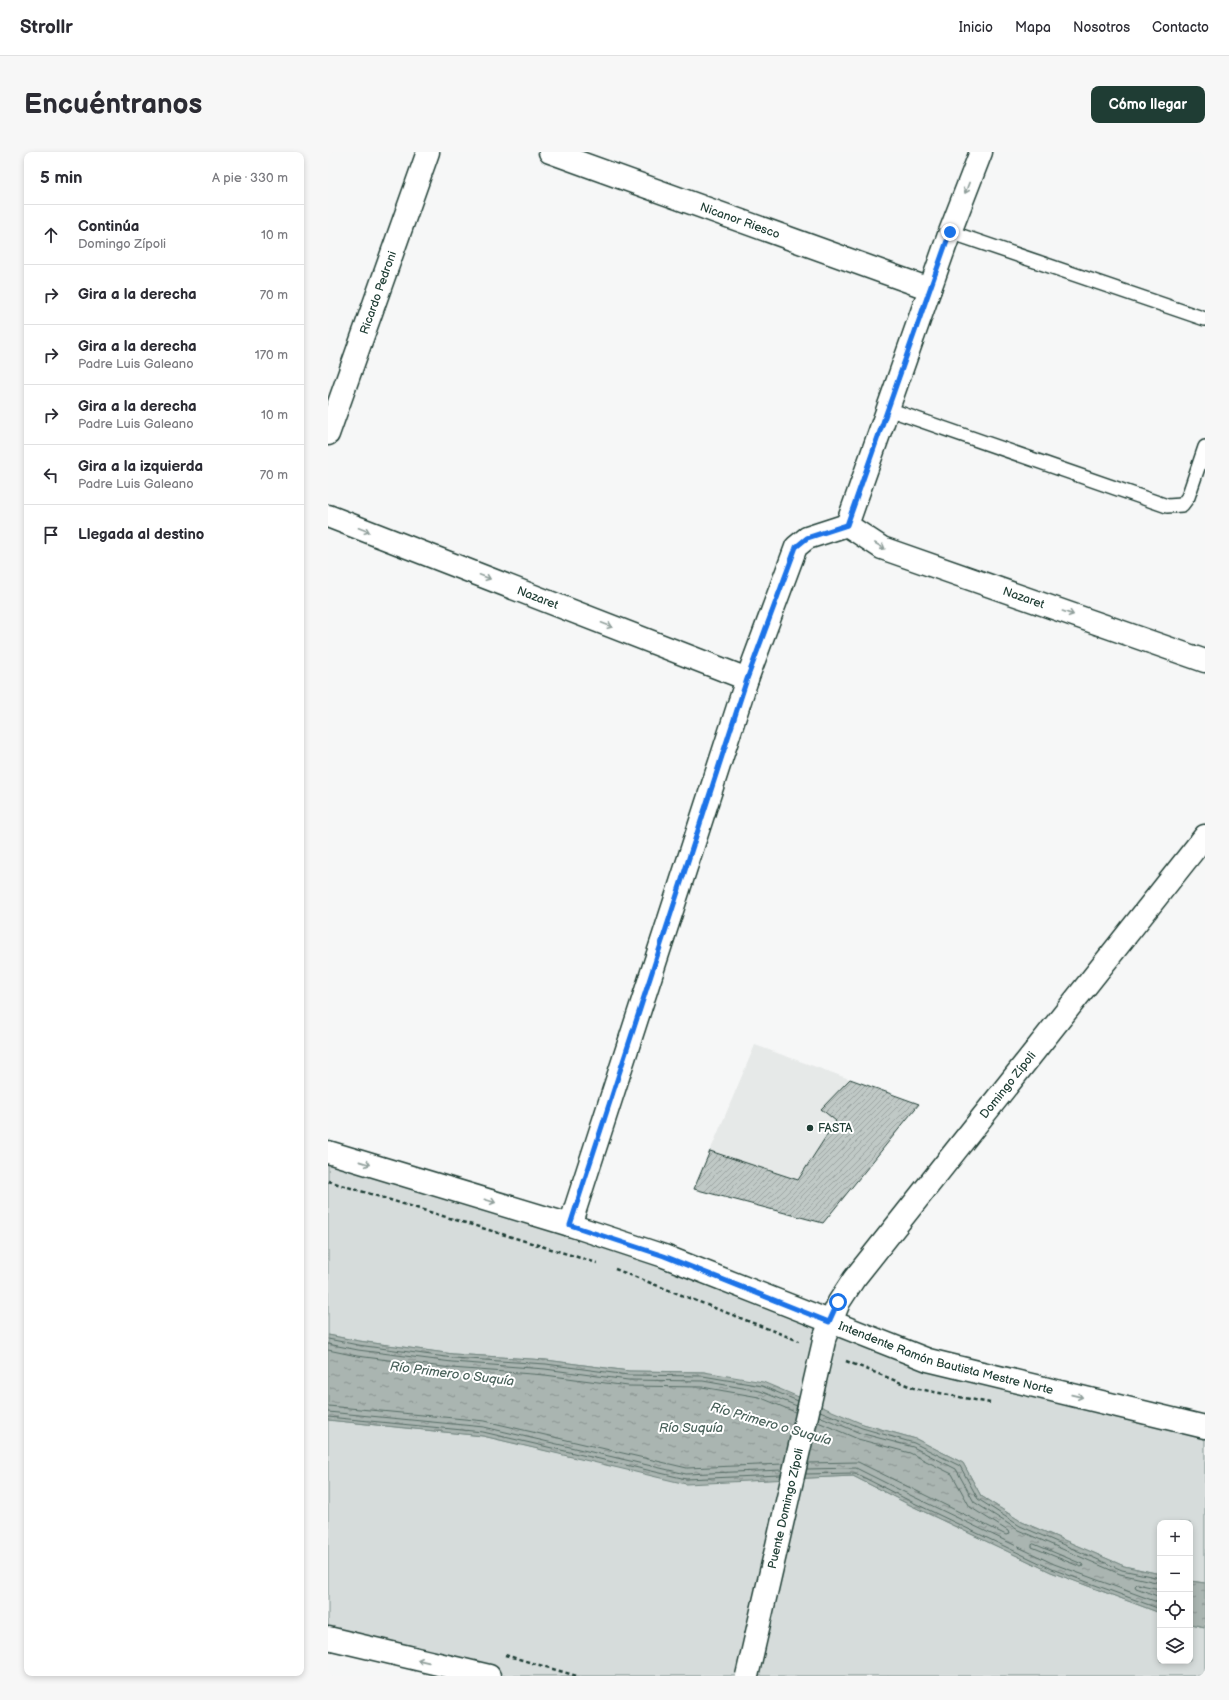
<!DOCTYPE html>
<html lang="es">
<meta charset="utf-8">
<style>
:root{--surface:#fff;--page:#f7f7f7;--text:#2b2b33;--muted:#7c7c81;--line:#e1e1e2;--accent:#1f3d34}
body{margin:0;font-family:"Balsamiq Sans",sans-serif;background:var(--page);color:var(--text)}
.controls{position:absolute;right:12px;bottom:12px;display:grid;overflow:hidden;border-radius:8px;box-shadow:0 2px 6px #0003}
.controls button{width:36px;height:36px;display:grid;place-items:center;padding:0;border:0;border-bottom:1px solid var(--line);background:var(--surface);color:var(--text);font:20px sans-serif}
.stop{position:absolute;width:12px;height:12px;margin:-9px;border:3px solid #1a73e8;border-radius:50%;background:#fff}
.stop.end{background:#1a73e8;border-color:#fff;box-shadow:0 1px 4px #0008}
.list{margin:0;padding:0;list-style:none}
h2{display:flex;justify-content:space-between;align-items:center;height:52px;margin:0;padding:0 16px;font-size:17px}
h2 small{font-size:13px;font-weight:400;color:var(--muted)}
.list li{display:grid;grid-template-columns:26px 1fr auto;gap:12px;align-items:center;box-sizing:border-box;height:60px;padding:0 16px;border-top:1px solid var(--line)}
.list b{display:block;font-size:15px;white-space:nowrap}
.list p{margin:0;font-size:13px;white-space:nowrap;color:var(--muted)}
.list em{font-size:13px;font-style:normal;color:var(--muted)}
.icon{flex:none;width:22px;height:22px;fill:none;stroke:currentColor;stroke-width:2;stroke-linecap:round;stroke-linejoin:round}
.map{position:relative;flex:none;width:877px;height:1524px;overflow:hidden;border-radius:8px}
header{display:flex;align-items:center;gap:24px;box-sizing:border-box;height:56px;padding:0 20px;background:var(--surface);border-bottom:1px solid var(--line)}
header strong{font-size:19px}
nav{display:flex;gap:22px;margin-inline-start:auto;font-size:14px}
.intro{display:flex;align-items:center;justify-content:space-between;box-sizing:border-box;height:96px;padding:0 24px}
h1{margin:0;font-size:28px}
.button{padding:10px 18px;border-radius:8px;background:var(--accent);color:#fff;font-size:14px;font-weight:700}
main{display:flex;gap:24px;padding:0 24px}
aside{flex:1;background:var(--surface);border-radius:8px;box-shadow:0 2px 6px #0003}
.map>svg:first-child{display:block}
.built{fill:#e6e9e8}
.grass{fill:#d6dcdb;stroke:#7a8c88}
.water{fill:url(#water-ripples);stroke:#72857f}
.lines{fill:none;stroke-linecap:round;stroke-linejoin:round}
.shore{stroke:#576d66;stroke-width:1}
.building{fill:url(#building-hatch);stroke:#1f3d34}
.service-casing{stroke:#1f3d34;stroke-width:16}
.minor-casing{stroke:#1f3d34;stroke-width:25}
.secondary-casing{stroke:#1f3d34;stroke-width:25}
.primary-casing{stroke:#1f3d34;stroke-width:25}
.path{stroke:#1f3d34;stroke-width:2.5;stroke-dasharray:4 3;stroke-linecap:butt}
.service{stroke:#fff;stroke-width:13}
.minor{stroke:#fff;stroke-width:22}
.secondary{stroke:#fff;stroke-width:22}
.primary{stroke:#fff;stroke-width:22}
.secondary-bridge-casing{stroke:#1f3d34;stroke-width:25;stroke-linecap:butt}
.secondary-bridge{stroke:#fff;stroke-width:22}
.oneway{stroke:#8f9e9a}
.route{stroke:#1a73e8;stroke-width:5}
.poi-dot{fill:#1f3d34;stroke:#fff;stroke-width:1.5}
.labels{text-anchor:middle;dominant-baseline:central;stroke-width:4;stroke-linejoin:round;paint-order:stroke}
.street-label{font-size:12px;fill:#1f3d34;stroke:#fff}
.poi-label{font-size:12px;fill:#1f3d34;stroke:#fff;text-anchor:start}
.water-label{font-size:13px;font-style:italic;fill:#49615a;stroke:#fff}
</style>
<header>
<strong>Strollr</strong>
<nav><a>Inicio</a><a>Mapa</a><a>Nosotros</a><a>Contacto</a></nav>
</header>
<div class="intro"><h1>Encuéntranos</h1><a class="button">Cómo llegar</a></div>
<main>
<aside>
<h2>5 min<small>A pie · 330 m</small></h2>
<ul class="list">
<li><svg class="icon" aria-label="ahead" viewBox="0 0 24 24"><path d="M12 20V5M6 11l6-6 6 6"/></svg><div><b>Continúa</b><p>Domingo Zípoli</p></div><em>10 m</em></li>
<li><svg class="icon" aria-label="right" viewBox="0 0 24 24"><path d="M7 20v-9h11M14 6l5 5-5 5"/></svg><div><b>Gira a la derecha</b></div><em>70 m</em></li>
<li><svg class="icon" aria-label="right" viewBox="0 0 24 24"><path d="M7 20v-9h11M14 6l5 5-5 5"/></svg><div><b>Gira a la derecha</b><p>Padre Luis Galeano</p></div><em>170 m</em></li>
<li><svg class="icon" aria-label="right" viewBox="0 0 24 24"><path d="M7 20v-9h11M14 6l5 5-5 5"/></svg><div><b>Gira a la derecha</b><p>Padre Luis Galeano</p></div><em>10 m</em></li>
<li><svg class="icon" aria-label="left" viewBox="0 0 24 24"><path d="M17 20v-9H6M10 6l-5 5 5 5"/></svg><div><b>Gira a la izquierda</b><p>Padre Luis Galeano</p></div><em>70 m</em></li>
<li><svg class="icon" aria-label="arrive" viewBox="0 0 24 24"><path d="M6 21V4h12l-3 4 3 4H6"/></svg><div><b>Llegada al destino</b></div></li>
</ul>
</aside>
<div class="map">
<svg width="877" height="1524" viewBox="0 0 877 1524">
<defs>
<pattern id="water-ripples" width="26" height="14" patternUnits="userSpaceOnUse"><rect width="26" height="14" fill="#aab5b1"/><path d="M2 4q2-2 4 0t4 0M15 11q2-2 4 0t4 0" fill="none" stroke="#8a9491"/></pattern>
<pattern id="building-hatch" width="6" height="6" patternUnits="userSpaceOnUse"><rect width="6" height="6" fill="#c0c9c6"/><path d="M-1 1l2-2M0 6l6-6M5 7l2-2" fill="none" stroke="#9ba4a2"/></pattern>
</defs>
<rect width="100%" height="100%" fill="#f6f7f7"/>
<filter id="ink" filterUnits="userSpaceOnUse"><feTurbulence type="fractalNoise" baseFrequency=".025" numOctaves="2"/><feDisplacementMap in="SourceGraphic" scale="8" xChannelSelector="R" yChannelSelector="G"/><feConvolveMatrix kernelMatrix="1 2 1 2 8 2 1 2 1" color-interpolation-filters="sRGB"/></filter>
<g filter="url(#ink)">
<polygon class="built" points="427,893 591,952 495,1071 366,1037"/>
<g class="grass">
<polygon points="0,1000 501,1170 877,1275 877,1431 862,1429 862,1371 832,1371 832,1422 796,1414 694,1370 653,1344 635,1311 588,1287 535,1272 376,1220 301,1219 218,1208 125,1202 31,1189 0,1183"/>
<polygon points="0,1268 155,1284 358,1331 525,1324 582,1353 723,1420 832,1461 832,1509 862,1509 862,1472 877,1475 877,1524 161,1524 0,1486"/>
</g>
<g class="water">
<polygon points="0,1183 31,1189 125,1202 218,1208 301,1219 376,1220 435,1230 535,1272 588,1287 635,1311 653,1344 694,1370 796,1414 832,1422 832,1461 723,1420 582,1353 525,1324 358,1332 155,1284 0,1268"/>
<polygon points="862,1429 877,1431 877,1475 862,1472"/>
</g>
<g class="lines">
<g class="shore">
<polyline points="0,1187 30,1193 125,1206 218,1212 300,1223 375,1224 434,1234 470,1249"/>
<polyline points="0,1192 30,1198 124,1210 217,1217 300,1228 375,1229 432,1239 469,1254"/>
<polyline points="0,1198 29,1204 123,1216 217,1223 300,1234 374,1235 431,1245 467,1260"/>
<polyline points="0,1254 157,1269 359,1316 455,1312"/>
<polyline points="492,1259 534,1276 586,1291 632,1314 650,1347 692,1374 794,1418 832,1426"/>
<polyline points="0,1260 156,1275 358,1322 454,1318"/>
<polyline points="491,1264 532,1281 585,1295 628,1317 646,1350 690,1378 792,1422 832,1431"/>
<polyline points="0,1265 155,1280 358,1327 453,1323"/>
<polyline points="480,1311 530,1310 678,1383 681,1382 680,1379 642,1355 624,1322 582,1301 530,1287 490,1270"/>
<polyline points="479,1317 528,1316 586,1345 726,1412 832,1451"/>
<polyline points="478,1322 527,1321 584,1350 724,1417 832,1457"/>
<polygon points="706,1392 754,1412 755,1414 753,1415 704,1395 704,1393"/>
<polyline points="832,1437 809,1432 807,1434 808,1436 832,1445"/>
</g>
</g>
<polygon class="building" points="522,927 591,952 495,1071 366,1037 382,999 470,1028 508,969 493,957"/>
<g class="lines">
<defs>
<g id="service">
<polyline points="622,80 877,167"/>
<polyline points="560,257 839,354 854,353 860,345 877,295"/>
</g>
<g id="minor">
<path id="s1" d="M 222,0 L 602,137"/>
<path id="s2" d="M 0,282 L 100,0"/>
<path id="s3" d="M 0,364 L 419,527"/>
<polyline points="519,373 622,80 653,0"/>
<path id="s4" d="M 519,373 L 554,396 L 877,509"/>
<polyline points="242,1073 419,527 468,395 479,386 519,373"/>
</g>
<g id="secondary">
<path id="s5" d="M 496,1187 L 511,1150 L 526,1127 L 877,684"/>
</g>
<g id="primary">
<path id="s6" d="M 0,1000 L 242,1073 L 336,1104 L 600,1208 L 877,1275"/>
<polyline points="0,1486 161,1524"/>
</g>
</defs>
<use href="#service" class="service-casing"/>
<use href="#minor" class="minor-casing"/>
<use href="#secondary" class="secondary-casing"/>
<use href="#primary" class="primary-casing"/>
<g class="path">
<polyline points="0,1029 269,1111"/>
<polyline points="287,1117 471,1189"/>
<polyline points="518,1209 586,1236 662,1251"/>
<polyline points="177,1503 249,1524"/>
</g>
<use href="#service" class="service"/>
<use href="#minor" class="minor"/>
<use href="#secondary" class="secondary"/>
<use href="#primary" class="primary"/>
<defs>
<g id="secondary-bridge">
<path id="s7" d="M 419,1524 L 496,1189"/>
</g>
</defs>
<use href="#secondary-bridge" class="secondary-bridge-casing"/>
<use href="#secondary-bridge" class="secondary-bridge"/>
</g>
<defs><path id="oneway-shaft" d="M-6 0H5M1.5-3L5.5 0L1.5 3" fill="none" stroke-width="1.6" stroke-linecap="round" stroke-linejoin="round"/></defs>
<g class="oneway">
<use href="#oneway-shaft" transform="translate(639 36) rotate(111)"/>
<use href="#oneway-shaft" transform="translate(36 378) rotate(21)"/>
<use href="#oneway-shaft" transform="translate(552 394) rotate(30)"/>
<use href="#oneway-shaft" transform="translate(157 425) rotate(21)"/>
<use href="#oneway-shaft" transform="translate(740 461) rotate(19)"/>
<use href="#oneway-shaft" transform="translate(279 473) rotate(21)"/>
<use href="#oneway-shaft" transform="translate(37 1011) rotate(17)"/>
<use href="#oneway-shaft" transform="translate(162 1049) rotate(17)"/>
<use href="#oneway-shaft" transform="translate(749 1244) rotate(13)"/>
<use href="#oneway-shaft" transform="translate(95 1509) rotate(-167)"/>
</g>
</g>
<g class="lines" filter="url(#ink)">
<polyline class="route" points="510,1150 501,1170 336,1104 242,1073 419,527 468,395 479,386 519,373 622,80"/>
</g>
<circle class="poi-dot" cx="482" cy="976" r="4"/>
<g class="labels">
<g class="street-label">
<text stroke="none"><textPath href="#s1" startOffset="202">Nicanor Riesco</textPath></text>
<text stroke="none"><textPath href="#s2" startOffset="150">Ricardo Pedroni</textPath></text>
<text stroke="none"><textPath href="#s3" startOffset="225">Nazaret</textPath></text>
<text stroke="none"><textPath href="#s4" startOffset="192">Nazaret</textPath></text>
<text stroke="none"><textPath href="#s5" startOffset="315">Domingo Zípoli</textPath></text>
<text stroke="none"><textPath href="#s6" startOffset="652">Intendente Ramón Bautista Mestre Norte</textPath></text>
<text stroke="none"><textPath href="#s7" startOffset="172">Puente Domingo Zípoli</textPath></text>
</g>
<g class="poi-label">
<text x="490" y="976">FASTA</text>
</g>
<g class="water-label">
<text transform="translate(124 1222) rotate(7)">Río Primero o Suquía</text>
<text transform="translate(443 1272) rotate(16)">Río Primero o Suquía</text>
<text x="363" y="1276">Río Suquía</text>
</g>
</g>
</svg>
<div class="controls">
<button>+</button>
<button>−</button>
<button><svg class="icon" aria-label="locate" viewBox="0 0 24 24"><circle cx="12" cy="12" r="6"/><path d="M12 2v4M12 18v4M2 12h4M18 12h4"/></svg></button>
<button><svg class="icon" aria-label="layers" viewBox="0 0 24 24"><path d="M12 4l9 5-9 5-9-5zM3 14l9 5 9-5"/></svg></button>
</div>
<div class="stop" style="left:510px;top:1150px"></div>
<div class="stop end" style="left:622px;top:80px"></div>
</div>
</main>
